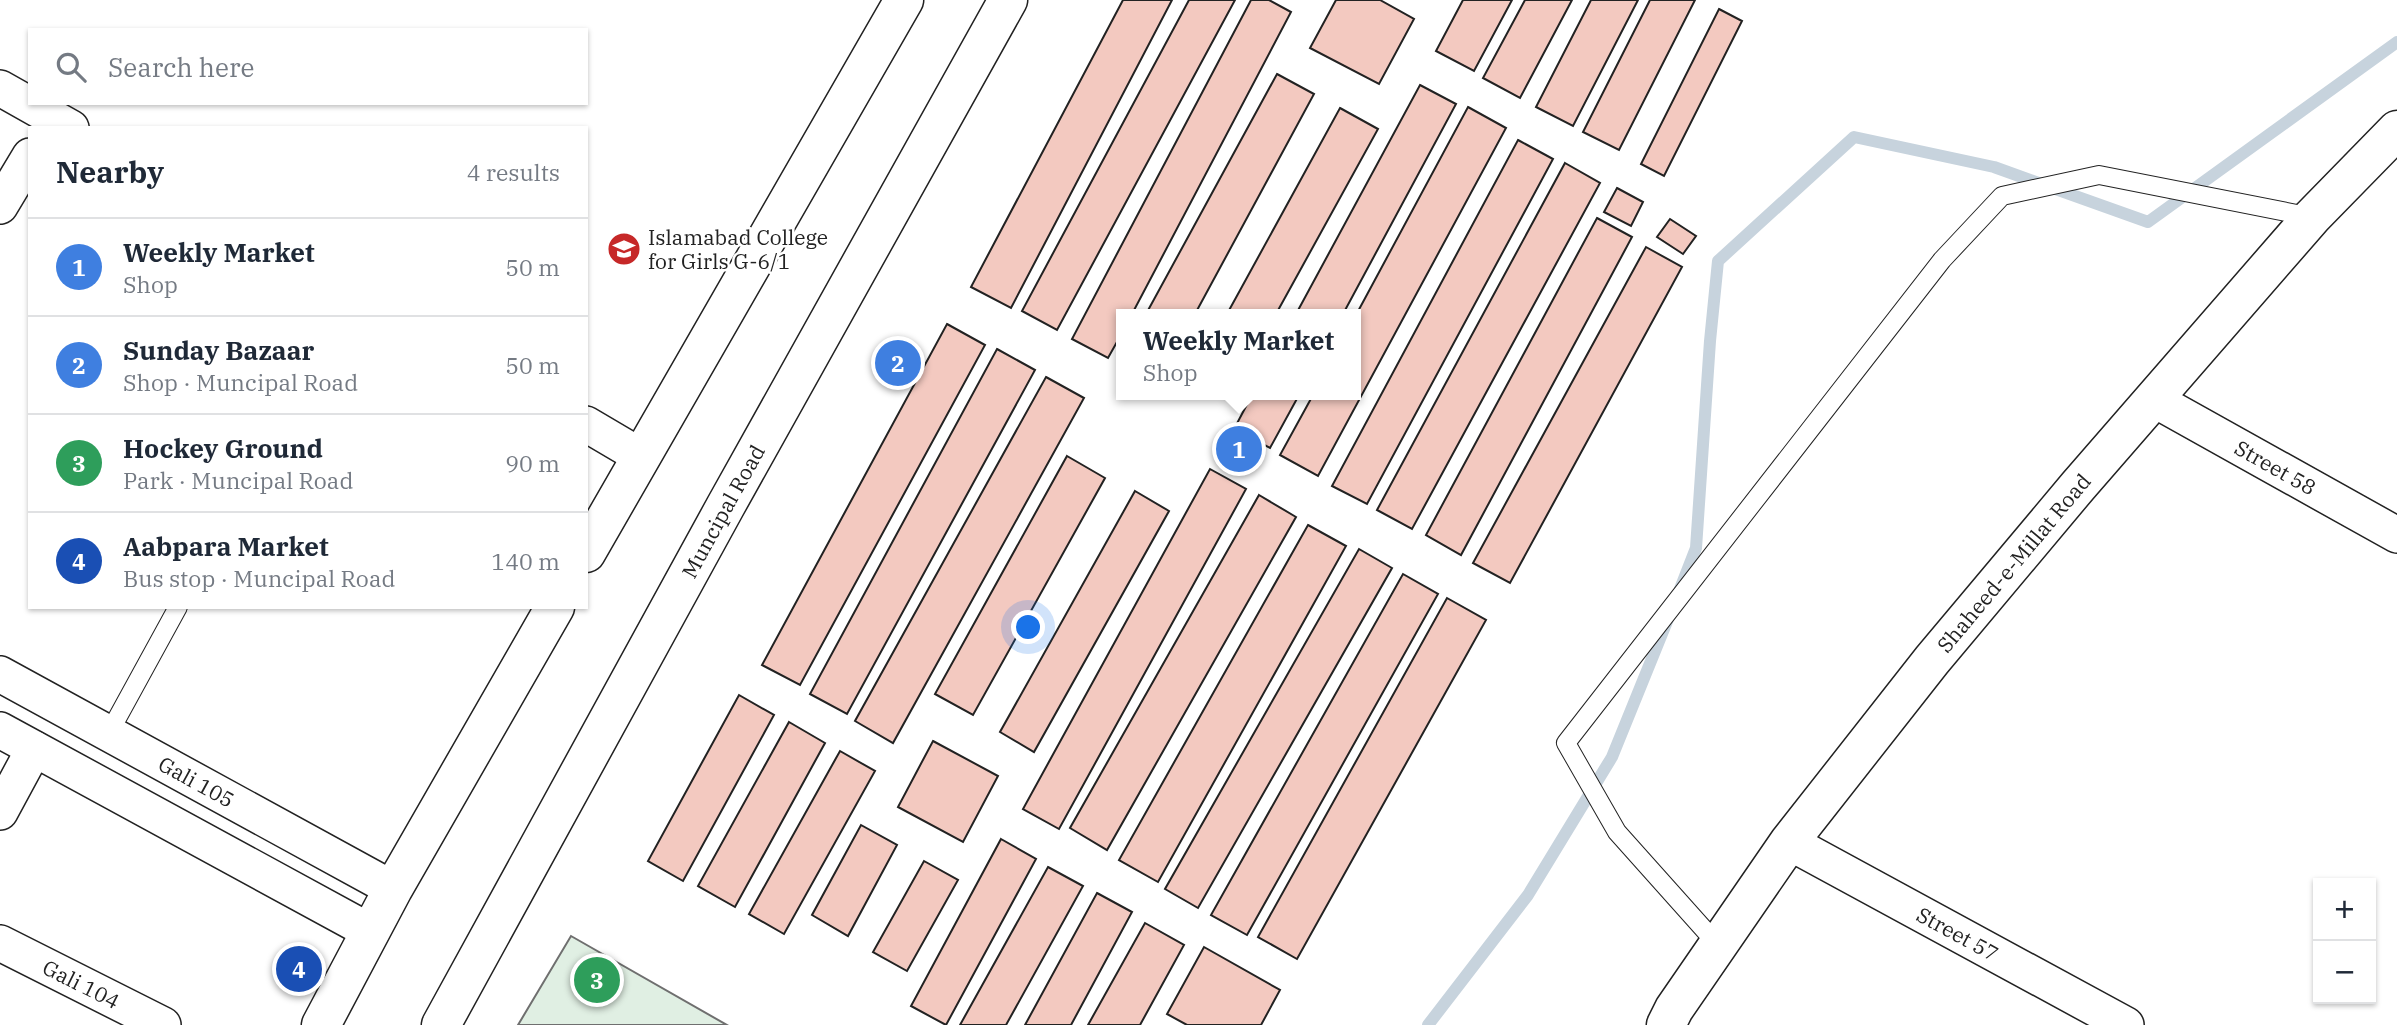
<!DOCTYPE html>
<meta charset="utf-8">
<style>
:root{--surface:#fff;--page:#f2f2f3;--text:#1f2937;--muted:#747a83;--line:#e0e1e3;--accent:#ea580c}
body{margin:0;font-family:"IBM Plex Serif",serif;background:var(--page);color:var(--text)}
.controls{position:absolute;right:21px;bottom:21px;display:grid;overflow:hidden;border-radius:0px;box-shadow:0 2px 5px #0004}
.controls button{width:63px;height:63px;display:grid;place-items:center;padding:0;border:0;border-bottom:2px solid var(--line);background:var(--surface);color:var(--text);font:35px sans-serif}
.you{position:absolute;left:1029px;top:628px;width:24px;height:24px;margin:-18px;border:5px solid #fff;border-radius:50%;background:#1a73e8;box-shadow:0 0 0 10px #1a73e833}
.badge{display:grid;place-items:center;width:46px;height:46px;border-radius:50%;background:var(--accent);color:#fff;font-size:23px;font-weight:700}
.pin{position:absolute;translate:-50% -50%;border:4px solid #fff;box-shadow:0 2px 7px #0006}
.popup{position:absolute;left:1116px;top:309px;width:245px;height:91px;box-sizing:border-box;display:grid;place-content:center;border-radius:0px;background:var(--surface);filter:drop-shadow(0 2px 5px #0005);font-size:23px;white-space:nowrap;color:var(--muted)}
.popup b{font-size:26px;color:var(--text)}
.popup::after{content:'';position:absolute;left:50%;top:100%;margin-left:-14px;border:14px solid transparent;border-top-color:var(--surface)}
.list{margin:0;padding:0;list-style:none}
h2{display:flex;justify-content:space-between;align-items:center;height:91px;margin:0;padding:0 28px;font-size:30px}
h2 small{font-size:23px;font-weight:400;color:var(--muted)}
.list li{display:grid;grid-template-columns:46px 1fr auto;gap:21px;align-items:center;box-sizing:border-box;height:98px;padding:0 28px;border-top:2px solid var(--line)}
.list b{display:block;font-size:26px;white-space:nowrap}
.list p{margin:0;font-size:23px;white-space:nowrap;color:var(--muted)}
.list em{font-size:23px;font-style:normal;color:var(--muted)}
.icon{flex:none;width:38px;height:38px;fill:none;stroke:currentColor;stroke-width:2;stroke-linecap:round;stroke-linejoin:round}
.map{position:relative;flex:none;width:2397px;height:1025px;overflow:hidden}
.search{position:absolute;background:var(--surface);box-shadow:0 2px 5px #0004;left:28px;top:28px;width:560px;height:77px;display:flex;align-items:center;gap:18px;box-sizing:border-box;padding:0 24px;border-radius:0px;color:var(--muted);font-size:26px}
.panel{position:absolute;background:var(--surface);box-shadow:0 2px 5px #0004;left:28px;top:126px;width:560px;height:483px;border-radius:0px}
.map>svg:first-child{display:block}
.green{fill:#e0efe3;stroke:#6f6f6f;stroke-width:2}
.lines{fill:none;stroke-linecap:round;stroke-linejoin:round}
.stream{stroke:#c7d3dd;stroke-width:12}
.building{fill:#f3c9c0;stroke:#222;stroke-width:2}
.service-casing{stroke:#222;stroke-width:20}
.minor-casing{stroke:#222;stroke-width:38}
.tertiary-casing{stroke:#222;stroke-width:41}
.service{stroke:#fff;stroke-width:18}
.minor{stroke:#fff;stroke-width:35}
.tertiary{stroke:#fff;stroke-width:38}
.labels{text-anchor:middle;dominant-baseline:central;stroke-width:5;stroke-linejoin:round;paint-order:stroke}
.poi-label{font-size:21px;fill:#222;stroke:#fff;text-anchor:start}
.street-label{font-size:21px;fill:#222;stroke:#fff}
</style>
<div class="map">
<svg width="2397" height="1025" viewBox="0 0 2397 1025">
<rect width="100%" height="100%" fill="#fff"/>
<polygon class="green" points="571,936 727,1025 518,1025"/>
<g class="lines">
<g class="stream">
<polyline points="1680,589 1696,548 1710,341 1718,261 1854,137 1994,167 2148,222 2397,42"/>
<polyline points="1428,1025 1528,895 1612,757 1668,619"/>
</g>
</g>
<g class="building">
<polygon points="1123,0 1172,0 1011,308 971,287"/>
<polygon points="1189,0 1235,0 1057,330 1022,311"/>
<polygon points="1251,0 1269,0 1291,12 1132,314 1122,314 1122,333 1108,358 1072,339"/>
<polygon points="1336,0 1380,0 1414,19 1379,84 1310,48"/>
<polygon points="1463,0 1512,0 1474,71 1436,51"/>
<polygon points="1525,0 1572,0 1520,98 1483,78"/>
<polygon points="1591,0 1638,0 1573,126 1536,107"/>
<polygon points="1650,0 1695,0 1619,150 1583,132"/>
<polygon points="1719,9 1742,21 1664,176 1641,164"/>
<polygon points="1277,74 1314,94 1195,314 1146,314"/>
<polygon points="1420,85 1456,104 1343,314 1296,314"/>
<polygon points="1468,107 1506,128 1318,476 1280,455 1313,395 1356,395 1356,315"/>
<polygon points="1340,108 1378,129 1276,314 1227,314"/>
<polygon points="1518,140 1553,159 1367,504 1332,486"/>
<polygon points="1565,163 1600,183 1412,529 1377,510"/>
<polygon points="1617,188 1643,202 1631,226 1604,212"/>
<polygon points="1597,218 1632,237 1461,555 1426,535"/>
<polygon points="1670,219 1696,236 1683,254 1657,237"/>
<polygon points="1646,247 1682,267 1510,583 1473,563"/>
<polygon points="947,324 985,345 800,685 762,665"/>
<polygon points="997,349 1035,370 847,714 810,694"/>
<polygon points="1046,377 1084,398 893,743 855,721"/>
<polygon points="1252,395 1299,395 1270,448 1234,429"/>
<polygon points="1067,456 1105,478 973,715 935,694"/>
<polygon points="1210,469 1246,489 1059,829 1023,809"/>
<polygon points="1135,491 1169,511 1034,752 1000,732"/>
<polygon points="1259,495 1296,517 1107,850 1070,828"/>
<polygon points="1308,525 1346,546 1158,882 1119,860"/>
<polygon points="1359,549 1392,568 1198,908 1165,889"/>
<polygon points="1403,574 1438,594 1247,935 1211,915"/>
<polygon points="1447,598 1486,620 1297,959 1258,937"/>
<polygon points="739,695 774,715 683,881 648,861"/>
<polygon points="789,722 825,743 735,907 698,886"/>
<polygon points="933,741 998,776 963,842 898,807"/>
<polygon points="840,751 875,771 784,934 749,914"/>
<polygon points="861,825 897,845 848,936 812,915"/>
<polygon points="1001,839 1036,859 946,1025 911,1006"/>
<polygon points="924,861 958,880 907,971 873,952"/>
<polygon points="1048,867 1083,886 1006,1025 960,1025"/>
<polygon points="1097,893 1132,912 1071,1025 1025,1025"/>
<polygon points="1145,923 1184,945 1140,1025 1088,1025"/>
<polygon points="1204,947 1280,990 1261,1025 1187,1025 1167,1014"/>
</g>
<g class="lines">
<defs>
<g id="service">
<polyline points="109,733 178,607"/>
<polyline points="1718,945 1617,832 1566,743 1942,260 2002,196 2099,175 2312,217"/>
</g>
<g id="minor">
<polyline points="0,88 71,128"/>
<polyline points="0,206 30,156"/>
<path id="s1" d="M 2155,400 L 2397,535"/>
<polyline points="586,424 642,457"/>
<path id="s2" d="M 0,674 L 393,889"/>
<polyline points="0,730 371,932"/>
<polyline points="0,812 34,749"/>
<path id="s3" d="M 1789,842 L 2126,1025"/>
<path id="s4" d="M 0,943 L 163,1025"/>
</g>
<g id="tertiary">
<polyline points="586,553 904,0"/>
<polyline points="321,1025 393,889 555,607"/>
<path id="s5" d="M 441,1025 L 725,507 L 1008,0"/>
<path id="s6" d="M 1666,1025 L 1674,1009 L 1789,842 L 1932,660 L 2078,486 L 2312,217 L 2397,130"/>
</g>
</defs>
<use href="#service" class="service-casing"/>
<use href="#minor" class="minor-casing"/>
<use href="#tertiary" class="tertiary-casing"/>
<use href="#service" class="service"/>
<use href="#minor" class="minor"/>
<use href="#tertiary" class="tertiary"/>
</g>
<defs>
<symbol id="university-disc" viewBox="-11 -11 22 22"><circle r="9.5" fill="#c62828" stroke="#fff"/><path d="M0-5L7-2L0 1L-7-2ZM-4 1L0 2.5L4 1V4Q0 6-4 4Z" fill="#fff"/></symbol>
</defs>
<g fill-rule="evenodd">
<use href="#university-disc" x="605" y="230" width="38" height="38"/>
</g>
<g class="labels">
<g class="poi-label">
<text x="648" y="237">Islamabad College<tspan x="648" dy="24">for Girls G-6/1</tspan></text>
</g>
<g class="street-label">
<text stroke="none"><textPath href="#s1" startOffset="138">Street 58</textPath></text>
<text stroke="none"><textPath href="#s5" startOffset="586">Muncipal Road</textPath></text>
<text stroke="none"><textPath href="#s6" startOffset="579">Shaheed-e-Millat Road</textPath></text>
<text stroke="none"><textPath href="#s2" startOffset="224">Gali 105</textPath></text>
<text stroke="none"><textPath href="#s3" startOffset="192">Street 57</textPath></text>
<text stroke="none"><textPath href="#s4" startOffset="91">Gali 104</textPath></text>
</g>
</g>
</svg>
<div class="controls">
<button>+</button>
<button>−</button>
</div>
<div class="you"></div>
<div class="pin badge" style="left:1239px;top:449px;background:#3f7fe0">1</div>
<div class="popup"><b>Weekly Market</b>Shop</div>
<div class="pin badge" style="left:898px;top:363px;background:#3f7fe0">2</div>
<div class="pin badge" style="left:597px;top:980px;background:#2e9e5b">3</div>
<div class="pin badge" style="left:299px;top:969px;background:#1a4fb4">4</div>
<div class="search"><svg class="icon" aria-label="search" viewBox="0 0 24 24"><circle cx="10" cy="10" r="6"/><path d="M15 15l6 6"/></svg>Search here</div>
<section class="panel">
<h2>Nearby<small>4 results</small></h2>
<ul class="list">
<li><span class="badge" style="background:#3f7fe0">1</span><div><b>Weekly Market</b><p>Shop</p></div><em>50 m</em></li>
<li><span class="badge" style="background:#3f7fe0">2</span><div><b>Sunday Bazaar</b><p>Shop · Muncipal Road</p></div><em>50 m</em></li>
<li><span class="badge" style="background:#2e9e5b">3</span><div><b>Hockey Ground</b><p>Park · Muncipal Road</p></div><em>90 m</em></li>
<li><span class="badge" style="background:#1a4fb4">4</span><div><b>Aabpara Market</b><p>Bus stop · Muncipal Road</p></div><em>140 m</em></li>
</ul>
</section>
</div>
